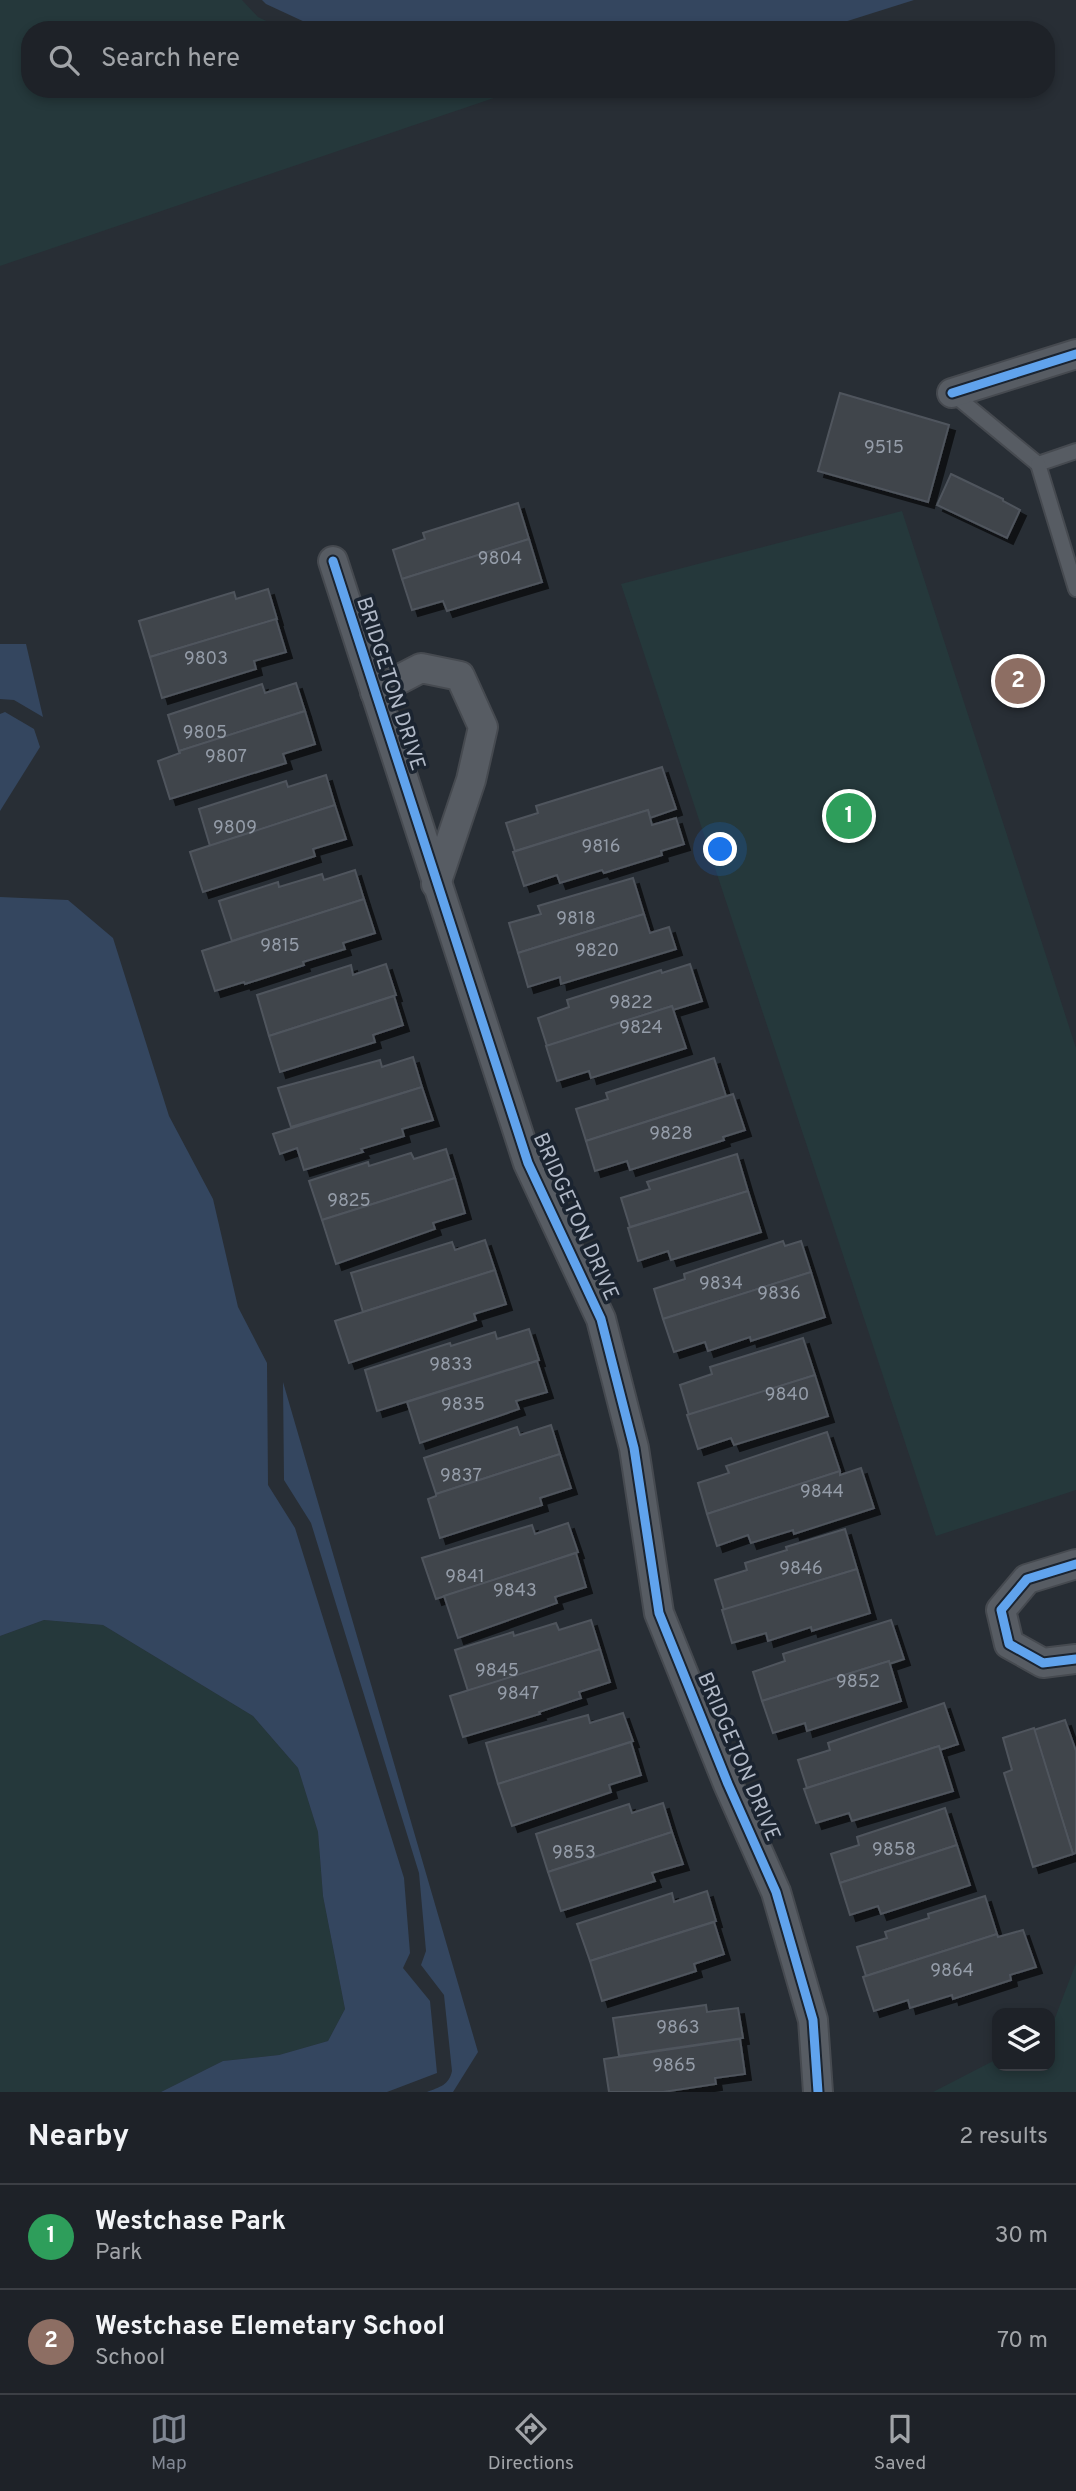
<!DOCTYPE html>
<style>
:root{--surface:#1e2228;--page:#262a30;--text:#f1f3f6;--muted:#a1a4a8;--line:#3c3f45;--accent:#818894}
body{margin:0;font-family:Overpass,sans-serif;background:var(--page);color:var(--text)}
.controls{position:absolute;right:21px;bottom:21px;display:grid;overflow:hidden;border-radius:14px;box-shadow:0 4px 10px #0003}
.controls button{width:63px;height:63px;display:grid;place-items:center;padding:0;border:0;border-bottom:2px solid var(--line);background:var(--surface);color:var(--text);font:35px sans-serif}
.you{position:absolute;left:721px;top:850px;width:24px;height:24px;margin:-18px;border:5px solid #fff;border-radius:50%;background:#1a73e8;box-shadow:0 0 0 10px #1a73e833}
.badge{display:grid;place-items:center;width:46px;height:46px;border-radius:50%;background:var(--accent);color:#fff;font-size:23px;font-weight:700}
.pin{position:absolute;translate:-50% -50%;border:4px solid #fff;box-shadow:0 2px 7px #0006}
.list{margin:0;padding:0;list-style:none}
h2{display:flex;justify-content:space-between;align-items:center;height:91px;margin:0;padding:0 28px;font-size:30px}
h2 small{font-size:23px;font-weight:400;color:var(--muted)}
.list li{display:grid;grid-template-columns:46px 1fr auto;gap:21px;align-items:center;box-sizing:border-box;height:105px;padding:0 28px;border-top:2px solid var(--line)}
.list b{display:block;font-size:26px;white-space:nowrap}
.list p{margin:0;font-size:23px;white-space:nowrap;color:var(--muted)}
.list em{font-size:23px;font-style:normal;color:var(--muted)}
.icon{flex:none;width:38px;height:38px;fill:none;stroke:currentColor;stroke-width:2;stroke-linecap:round;stroke-linejoin:round}
.map{position:relative;flex:none;width:1076px;height:2092px;overflow:hidden}
.search{position:absolute;background:var(--surface);box-shadow:0 4px 10px #0003;left:21px;right:21px;top:21px;height:77px;display:flex;align-items:center;gap:18px;box-sizing:border-box;padding:0 24px;border-radius:28px;color:var(--muted);font-size:26px}
.sheet{height:301px;background:var(--surface)}
nav{display:flex;justify-content:space-around;align-items:center;box-sizing:border-box;height:98px;border-top:2px solid var(--line);background:var(--surface);font-size:19px;color:var(--muted)}
nav a{display:grid;justify-items:center;gap:4px}
nav .on{color:var(--accent)}
.map>svg:first-child{display:block}
.green{fill:#25383b}
.water{fill:#34465f}
.building{fill:#3f444c;stroke:#50555d;stroke-width:2;filter:url(#shadow)}
.lines{fill:none;stroke-linecap:round;stroke-linejoin:round}
.lane-casing{stroke:#464a50;stroke-width:18}
.street-casing{stroke:#464a50;stroke-width:32}
.lane{stroke:#575c63;stroke-width:14}
.street{stroke:#575c63;stroke-width:28}
.cycleway-casing{stroke:#1b2430;stroke-width:13}
.cycleway{stroke:#60a3ed;stroke-width:9}
.labels{text-anchor:middle;dominant-baseline:central;stroke-width:7;stroke-linejoin:round;paint-order:stroke}
.number-label{font-size:18px;fill:#949ca8}
.street-label{font-size:21px;fill:#b1b9c7;stroke:#1b2430}
</style>
<div class="map">
<svg width="1076" height="2092" viewBox="0 0 1076 2092">
<defs>
<filter id="shadow"><feDropShadow dx="6" dy="6" stdDeviation="0" flood-color="#0009"/></filter>
</defs>
<rect width="100%" height="100%" fill="#282e35"/>
<g class="green">
<polygon points="0,0 242,0 258,17 285,30 30,30 30,89 520,89 0,266"/>
<polygon points="902,511 1076,1048 1076,1490 936,1536 621,584"/>
<polygon points="44,1620 103,1625 253,1716 298,1768 318,1832 323,1896 345,2009 328,2041 279,2055 223,2061 161,2092 0,2092 0,1636"/>
<polygon points="1076,1963 1076,2092 933,2092 997,2059 997,2066 1050,2066 1050,2031"/>
</g>
<g class="water">
<polygon points="262,0 914,0 819,30 322,30 266,4"/>
<polygon points="0,644 26,644 43,717 14,700 0,699"/>
<polygon points="5,712 34,729 40,747 0,811 0,714"/>
<polygon points="0,897 68,900 113,938 169,1116 213,1199 238,1307 267,1363 268,1485 295,1528 404,1878 410,1953 403,1968 430,2001 437,2073 387,2092 161,2092 223,2061 279,2055 328,2041 345,2009 323,1896 318,1832 298,1768 253,1716 103,1625 44,1620 0,1636"/>
<path d="M 283,1382 L 478,2052 L 453,2092 L 427,2092 C 440,2087 449,2085 452,2071 L 444,1995 L 421,1965 L 426,1951 L 419,1873 L 311,1523 L 284,1480 Z"/>
</g>
<g class="building">
<polygon points="840,393 949,425 928,502 818,471"/>
<polygon points="951,474 1003,499 1003,501 1020,510 1007,538 937,505"/>
<polygon points="518,503 529,539 402,579 393,550 425,539 423,533"/>
<polygon points="529,539 542,582 447,611 443,601 412,610 402,579"/>
<polygon points="268,589 277,619 150,657 139,621 234,592 236,599"/>
<polygon points="276,619 286,652 254,661 256,669 162,698 150,657"/>
<polygon points="296,683 305,711 179,751 168,715 262,684 265,693"/>
<polygon points="305,711 315,744 283,754 286,763 170,799 158,761 180,753 179,751"/>
<polygon points="662,767 676,809 650,818 648,810 515,851 506,823 538,813 536,806"/>
<polygon points="326,775 335,805 210,846 199,809 286,781 288,787"/>
<polygon points="335,805 346,839 313,849 315,856 203,892 190,852"/>
<polygon points="648,810 652,825 676,818 684,844 661,851 662,855 604,873 602,870 560,883 557,875 524,886 513,852"/>
<polygon points="355,870 364,899 232,941 219,901 278,882 279,887 322,874 324,880"/>
<polygon points="633,878 644,914 518,953 509,923 541,914 538,906"/>
<polygon points="364,899 375,933 343,943 345,949 303,962 304,965 245,984 244,982 215,991 202,951"/>
<polygon points="644,914 650,933 669,927 676,949 561,984 560,977 528,987 518,953"/>
<polygon points="386,964 396,995 269,1036 257,995 351,965 353,975"/>
<polygon points="690,964 702,1001 673,1010 672,1006 547,1046 538,1018 569,1007 567,1000 661,970 662,973"/>
<polygon points="394,996 403,1025 373,1035 375,1042 280,1072 269,1036"/>
<polygon points="672,1006 686,1048 591,1078 589,1071 557,1081 546,1046"/>
<polygon points="413,1057 422,1087 291,1127 278,1088 380,1060 382,1067"/>
<polygon points="714,1058 726,1096 586,1141 576,1109 608,1099 606,1093"/>
<polygon points="422,1087 433,1120 402,1129 404,1136 361,1149 363,1152 304,1170 297,1148 280,1154 273,1134"/>
<polygon points="733,1094 745,1130 723,1137 724,1140 630,1170 627,1161 595,1171 586,1141"/>
<polygon points="446,1149 455,1178 322,1220 309,1181 368,1162 369,1166 411,1153 414,1159"/>
<polygon points="737,1154 748,1191 630,1227 621,1198 650,1189 647,1182"/>
<polygon points="455,1178 465,1213 433,1223 435,1229 336,1264 322,1220"/>
<polygon points="748,1191 761,1232 671,1260 668,1251 638,1261 628,1228"/>
<polygon points="485,1240 495,1270 363,1312 351,1273 452,1242 455,1250"/>
<polygon points="783,1241 785,1246 801,1241 811,1272 663,1319 654,1289 685,1279 684,1274"/>
<polygon points="495,1270 506,1304 474,1314 476,1320 349,1363 335,1321"/>
<polygon points="811,1272 825,1317 751,1341 750,1337 708,1351 705,1342 674,1352 663,1319"/>
<polygon points="529,1329 539,1360 377,1411 365,1370 450,1343 451,1346 495,1332 497,1339"/>
<polygon points="803,1338 815,1375 689,1415 680,1385 712,1374 710,1367"/>
<polygon points="537,1361 547,1392 516,1401 519,1409 420,1443 407,1402"/>
<polygon points="815,1375 828,1416 734,1445 731,1438 698,1449 687,1415"/>
<polygon points="551,1425 560,1454 436,1494 424,1458 517,1427 520,1435"/>
<polygon points="827,1432 840,1471 707,1514 698,1483 729,1473 726,1466"/>
<polygon points="560,1454 571,1488 540,1498 542,1505 440,1538 428,1499 436,1496 436,1494"/>
<polygon points="861,1468 874,1508 794,1534 793,1530 751,1543 748,1535 717,1546 707,1514 840,1471 840,1475"/>
<polygon points="568,1523 578,1552 436,1599 422,1558 532,1525 535,1534"/>
<polygon points="845,1529 857,1569 724,1610 715,1580 747,1570 745,1563 787,1550 786,1547"/>
<polygon points="576,1553 586,1587 555,1597 557,1603 458,1638 444,1596"/>
<polygon points="857,1569 870,1613 812,1631 811,1627 768,1641 766,1633 732,1643 722,1610"/>
<polygon points="591,1620 600,1649 468,1691 455,1650 513,1632 514,1636 556,1623 559,1630"/>
<polygon points="891,1620 904,1659 889,1664 889,1661 762,1701 753,1672 785,1661 783,1654"/>
<polygon points="600,1649 610,1682 579,1692 581,1698 539,1712 540,1714 463,1737 450,1696"/>
<polygon points="889,1661 901,1701 807,1731 805,1723 773,1733 762,1701"/>
<polygon points="944,1703 958,1744 940,1750 939,1746 807,1788 798,1760 830,1750 828,1743"/>
<polygon points="623,1713 633,1741 498,1784 486,1743 588,1715 590,1723"/>
<polygon points="1065,1720 1076,1751 1076,1853 1073,1854 1034,1730"/>
<polygon points="1034,1728 1073,1854 1033,1867 1004,1773 1012,1770 1003,1738"/>
<polygon points="631,1742 641,1775 609,1785 611,1792 512,1826 498,1784"/>
<polygon points="939,1746 953,1791 852,1821 849,1813 816,1823 804,1789"/>
<polygon points="663,1803 672,1832 548,1872 536,1834 629,1804 632,1813"/>
<polygon points="945,1808 957,1845 840,1883 831,1854 859,1845 857,1837"/>
<polygon points="672,1832 683,1864 652,1873 655,1881 561,1911 548,1872"/>
<polygon points="957,1845 970,1885 881,1914 878,1906 850,1915 840,1883"/>
<polygon points="707,1891 716,1921 590,1961 577,1924 672,1893 674,1902"/>
<polygon points="985,1896 997,1934 866,1976 857,1947 887,1938 885,1932 929,1918 928,1914"/>
<polygon points="714,1922 724,1954 694,1964 696,1971 602,2001 590,1961"/>
<polygon points="1023,1930 1036,1967 1010,1975 1011,1980 953,1999 952,1995 910,2008 908,2000 874,2011 863,1977 997,1934 998,1937"/>
<polygon points="706,2005 707,2012 738,2008 743,2038 619,2056 613,2018"/>
<polygon points="740,2039 745,2074 715,2078 716,2084 663,2092 609,2092 604,2059"/>
</g>
<g class="lines">
<defs>
<g id="lane">
<polyline points="952,393 1038,464 1076,451"/>
<polyline points="1038,464 1076,589"/>
</g>
<g id="street">
<polyline points="952,393 1076,354"/>
<polyline points="333,561 528,1163 601,1319 634,1448 659,1613 728,1784 776,1892 813,2020 818,2092"/>
<polyline points="375,692 421,668 460,676 483,727 471,780 436,884"/>
<polyline points="1076,1564 1027,1579 1001,1610 1009,1644 1043,1663 1076,1659"/>
</g>
</defs>
<use href="#lane" class="lane-casing"/>
<use href="#street" class="street-casing"/>
<use href="#lane" class="lane"/>
<use href="#street" class="street"/>
<defs>
<g id="cycleway">
<polyline points="952,393 1076,354"/>
<polyline points="333,561 528,1163 601,1319 634,1448 659,1613 728,1784 776,1892 813,2020 818,2092"/>
<polyline points="1076,1564 1027,1579 1001,1610 1009,1644 1043,1663 1076,1659"/>
</g>
</defs>
<use href="#cycleway" class="cycleway-casing"/>
<use href="#cycleway" class="cycleway"/>
</g>
<g class="labels">
<g class="number-label">
<text x="884" y="448">9515</text>
<text x="500" y="559">9804</text>
<text x="206" y="659">9803</text>
<text x="205" y="733">9805</text>
<text x="226" y="757">9807</text>
<text x="235" y="828">9809</text>
<text x="601" y="847">9816</text>
<text x="576" y="919">9818</text>
<text x="280" y="946">9815</text>
<text x="597" y="951">9820</text>
<text x="631" y="1003">9822</text>
<text x="641" y="1028">9824</text>
<text x="671" y="1134">9828</text>
<text x="349" y="1201">9825</text>
<text x="721" y="1284">9834</text>
<text x="779" y="1294">9836</text>
<text x="451" y="1365">9833</text>
<text x="787" y="1395">9840</text>
<text x="463" y="1405">9835</text>
<text x="461" y="1476">9837</text>
<text x="822" y="1492">9844</text>
<text x="801" y="1569">9846</text>
<text x="465" y="1577">9841</text>
<text x="515" y="1591">9843</text>
<text x="497" y="1671">9845</text>
<text x="858" y="1682">9852</text>
<text x="518" y="1694">9847</text>
<text x="894" y="1850">9858</text>
<text x="574" y="1853">9853</text>
<text x="952" y="1971">9864</text>
<text x="678" y="2028">9863</text>
<text x="674" y="2066">9865</text>
</g>
<g class="street-label">
<text transform="translate(390 684) rotate(72)">BRIDGETON DRIVE</text>
<text transform="translate(575 1217) rotate(66)">BRIDGETON DRIVE</text>
<text transform="translate(738 1757) rotate(67)">BRIDGETON DRIVE</text>
</g>
</g>
</svg>
<div class="controls">
<button><svg class="icon" aria-label="layers" viewBox="0 0 24 24"><path d="M12 4l9 5-9 5-9-5zM3 14l9 5 9-5"/></svg></button>
</div>
<div class="you"></div>
<div class="pin badge" style="left:849px;top:816px;background:#2e9e5b">1</div>
<div class="pin badge" style="left:1018px;top:681px;background:#8d6e63">2</div>
<div class="search"><svg class="icon" aria-label="search" viewBox="0 0 24 24"><circle cx="10" cy="10" r="6"/><path d="M15 15l6 6"/></svg>Search here</div>
</div>
<section class="sheet">
<h2>Nearby<small>2 results</small></h2>
<ul class="list">
<li><span class="badge" style="background:#2e9e5b">1</span><div><b>Westchase Park</b><p>Park</p></div><em>30 m</em></li>
<li><span class="badge" style="background:#8d6e63">2</span><div><b>Westchase Elemetary School</b><p>School</p></div><em>70 m</em></li>
</ul>
</section>
<nav>
<a class="on"><svg class="icon" aria-label="map" viewBox="0 0 24 24"><path d="M3 6l6-2 6 2 6-2v14l-6 2-6-2-6 2zM9 4v14M15 6v14"/></svg>Map</a>
<a><svg class="icon" aria-label="directions" viewBox="0 0 24 24"><path d="M12 3l9 9-9 9-9-9zM9 14v-3h6M13 9l2 2-2 2"/></svg>Directions</a>
<a><svg class="icon" aria-label="saved" viewBox="0 0 24 24"><path d="M7 4h10v16l-5-4-5 4z"/></svg>Saved</a>
</nav>
